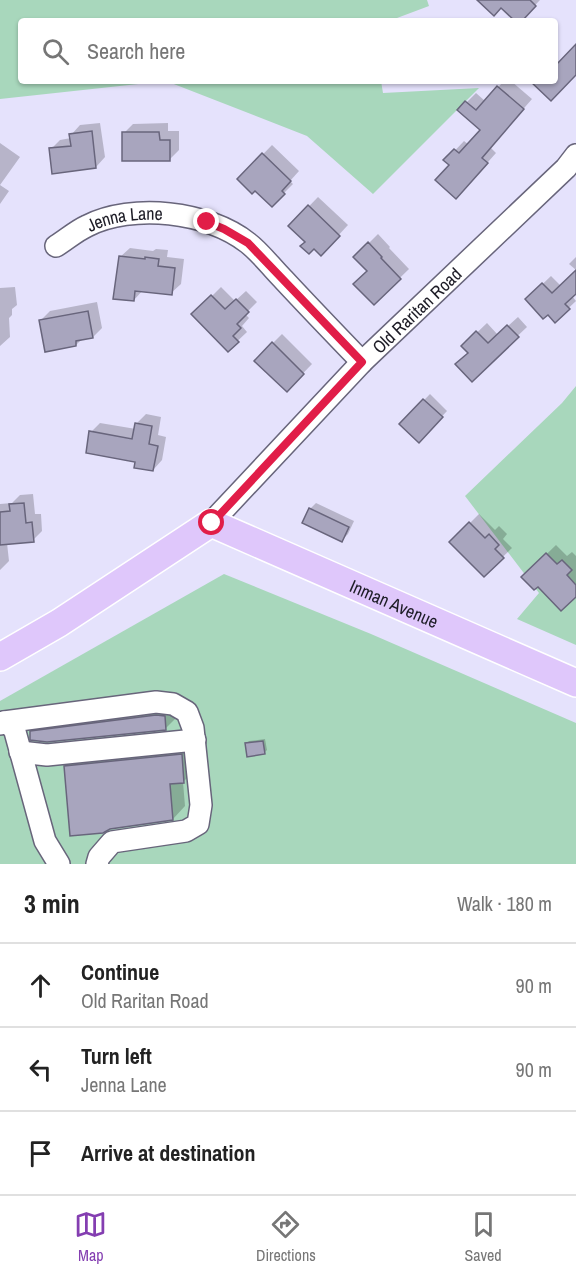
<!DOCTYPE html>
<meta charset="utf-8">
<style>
:root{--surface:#fff;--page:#f2f2f2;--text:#222;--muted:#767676;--line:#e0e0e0;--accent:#843eb1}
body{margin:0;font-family:"Archivo Narrow",sans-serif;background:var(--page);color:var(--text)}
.stop{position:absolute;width:18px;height:18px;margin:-14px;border:4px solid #e11d48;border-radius:50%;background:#fff}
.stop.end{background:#e11d48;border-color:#fff;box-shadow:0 2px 6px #0008}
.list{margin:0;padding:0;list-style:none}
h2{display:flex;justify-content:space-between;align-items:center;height:78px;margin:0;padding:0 24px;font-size:26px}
h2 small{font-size:20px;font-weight:400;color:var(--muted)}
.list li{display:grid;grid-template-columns:39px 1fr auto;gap:18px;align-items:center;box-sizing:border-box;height:84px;padding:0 24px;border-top:2px solid var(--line)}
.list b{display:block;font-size:22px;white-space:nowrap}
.list p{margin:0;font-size:20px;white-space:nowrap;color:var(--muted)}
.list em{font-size:20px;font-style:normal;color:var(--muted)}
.icon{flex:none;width:33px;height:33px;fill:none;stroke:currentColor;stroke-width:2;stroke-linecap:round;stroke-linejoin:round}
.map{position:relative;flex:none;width:576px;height:864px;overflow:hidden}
.search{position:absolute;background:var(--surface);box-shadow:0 2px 4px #0004;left:18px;right:18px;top:18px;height:66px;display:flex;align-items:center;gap:15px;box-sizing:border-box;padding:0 21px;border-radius:6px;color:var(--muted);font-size:22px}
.sheet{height:330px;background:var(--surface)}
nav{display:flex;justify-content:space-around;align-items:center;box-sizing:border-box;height:84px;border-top:2px solid var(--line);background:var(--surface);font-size:16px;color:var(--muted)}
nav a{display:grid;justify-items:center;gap:3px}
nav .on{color:var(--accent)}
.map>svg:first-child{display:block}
.green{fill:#a8d7bc}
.shadow{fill:#0003}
.building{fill:#a8a5be;stroke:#68657c;stroke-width:1.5}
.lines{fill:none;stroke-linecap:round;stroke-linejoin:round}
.minor-casing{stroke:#68657b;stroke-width:24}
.major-casing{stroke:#fff;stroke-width:30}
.minor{stroke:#fff;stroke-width:21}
.major{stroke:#dfc7fb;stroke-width:27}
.route{stroke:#e11d48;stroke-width:8}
.labels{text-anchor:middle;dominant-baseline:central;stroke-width:5;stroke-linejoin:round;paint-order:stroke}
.street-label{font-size:18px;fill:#1d1c26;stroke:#f2f1fc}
</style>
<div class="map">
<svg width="576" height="864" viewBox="0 0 576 864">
<rect width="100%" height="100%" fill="#e5e2fc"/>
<g class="green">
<polygon points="0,0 427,0 429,6 389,21 21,21 21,81 381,81 383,93 479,88 373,194 307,136 166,81 0,99"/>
<polygon points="576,386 576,645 517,619 539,593 465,496 562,403"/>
<polygon points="224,574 371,634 576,723 576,864 0,864 0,701"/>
</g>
<g class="shadow">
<polygon points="485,0 540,0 520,21 517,21 501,7"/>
<polygon points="504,81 511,81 532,99 490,147 496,153 465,188 451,165 446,160 464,141 469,145 482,130 459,110 476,93 485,101"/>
<polygon points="100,123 105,157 96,167 51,149 60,140 71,138 71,135 80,125"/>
<polygon points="168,123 168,131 179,131 179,150 170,159 124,133 133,124"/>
<polygon points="0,143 20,157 0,185 9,191 0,204"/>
<polygon points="272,145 299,171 290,181 293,184 272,205 255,189 239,179"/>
<polygon points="318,197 348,225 321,254 290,226"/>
<polygon points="378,234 390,247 389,248 409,269 374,303 369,271 355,257"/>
<polygon points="130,248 153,251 156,249 168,250 167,257 184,259 181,284 171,293 143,290 134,300 120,257"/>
<polygon points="576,257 576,270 569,264"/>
<polygon points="576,271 576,292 572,296 576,301 555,321 548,312 527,299 551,276 561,286"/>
<polygon points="15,287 17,305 12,309 12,315 9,318 10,337 0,346 0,288"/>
<polygon points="221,287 235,301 246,291 257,302 245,314 249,318 242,326 247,332 228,350 194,314"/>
<polygon points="97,302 102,328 93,337 82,339 76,345 41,320 50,311"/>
<polygon points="518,317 527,327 472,379 469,352 463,346 487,323 498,335"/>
<polygon points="282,334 312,364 287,390 256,360"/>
<polygon points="430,394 447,411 419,441 401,424"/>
<polygon points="146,414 161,417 158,435 166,437 162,460 153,470 91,432 100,423 136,429 137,423"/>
<polygon points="33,494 35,514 41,514 42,531 33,540 7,543 9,561 0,570 0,504 12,503 20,495"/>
<polygon points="316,503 354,521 348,534 342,540 310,509"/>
<polygon points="479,514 495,530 499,526 507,534 503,539 512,548 484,575 451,542"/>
<polygon points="556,545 567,556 572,552 576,556 576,595 538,585 523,577"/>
<polygon points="174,707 175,719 165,729 31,732 41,723"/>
<polygon points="265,739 267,750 264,753 246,744 249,741"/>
<polygon points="194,743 196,769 183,782 185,806 173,819 66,767 78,754"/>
</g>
<g class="building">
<polygon points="477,0 530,0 536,6 522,21 515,21 501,8 494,16"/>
<polygon points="576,44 576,75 551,101 530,81 555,81 555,66"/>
<polygon points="497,86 524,109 482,158 488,163 456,199 435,180 449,165 443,160 454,149 459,153 480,130 457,110 465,101 476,110"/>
<polygon points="92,131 96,168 52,174 49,148 71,146 69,134"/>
<polygon points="122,132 159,132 160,140 170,140 170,161 122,161"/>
<polygon points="262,153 291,181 282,191 285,194 272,207 255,191 252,194 237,179"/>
<polygon points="308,205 340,236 321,256 314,249 309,254 300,246 305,242 288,226"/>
<polygon points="368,242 382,257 381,258 401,279 374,305 353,284 367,271 353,257"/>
<polygon points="119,256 145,259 145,257 159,259 158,266 175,268 172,295 135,291 134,301 113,299"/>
<polygon points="576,270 576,294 565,304 570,309 555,323 548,315 543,319 525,299 542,283 552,293"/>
<polygon points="211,295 225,309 236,299 249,312 237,324 241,328 233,336 239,342 228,352 191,314"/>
<polygon points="88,311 93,338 76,341 76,346 45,352 39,320"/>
<polygon points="507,325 519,337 472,382 455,364 468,353 461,346 476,331 488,343"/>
<polygon points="272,342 304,374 287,392 254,361"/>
<polygon points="423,399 443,417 419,443 399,424"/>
<polygon points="135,423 152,426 149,444 158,446 153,471 134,468 135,462 86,453 89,431 132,439"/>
<polygon points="24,503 26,523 32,522 34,542 0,545 0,512 10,511 9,504"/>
<polygon points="309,508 349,527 342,542 302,523"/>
<polygon points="469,522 485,538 489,534 499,545 495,549 504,558 484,577 449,542"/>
<polygon points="546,553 557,564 562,560 572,570 567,575 576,585 576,597 561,611 538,587 534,590 521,577"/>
<polygon points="156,715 165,716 166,730 47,742 30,740 30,731"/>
<polygon points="263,741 265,754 247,757 245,743"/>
<polygon points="182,754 184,783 170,784 173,820 110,829 103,833 70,836 64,766"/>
</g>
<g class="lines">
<defs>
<g id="minor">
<path id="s1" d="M 56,246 C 66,240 76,231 87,226 C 132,203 208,211 248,243 C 261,253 271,267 283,279 C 309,307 335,334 362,362"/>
<path id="s2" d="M 211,523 L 362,362 L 566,168 L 576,155"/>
<polyline points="4,722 156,702 173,704 187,712 193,728 201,805 198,824 186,831 112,842 99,857 97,864"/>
<polyline points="0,724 4,722 14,728 45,841 59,864"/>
<polyline points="20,752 47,755 195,740"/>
</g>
<g id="major">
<path id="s3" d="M 0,657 L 59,623 L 211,523 L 576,683"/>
</g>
</defs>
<use href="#minor" class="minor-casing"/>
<use href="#major" class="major-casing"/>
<use href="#minor" class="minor"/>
<use href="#major" class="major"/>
</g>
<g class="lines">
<polyline class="route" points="207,222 224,229 248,243 362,362 212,523"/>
</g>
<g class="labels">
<g class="street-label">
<text stroke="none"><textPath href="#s1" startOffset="76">Jenna Lane</textPath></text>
<text stroke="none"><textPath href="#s2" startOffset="296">Old Raritan Road</textPath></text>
<text stroke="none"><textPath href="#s3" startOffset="450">Inman Avenue</textPath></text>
</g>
</g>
</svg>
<div class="stop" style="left:212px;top:523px"></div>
<div class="stop end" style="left:207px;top:222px"></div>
<div class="search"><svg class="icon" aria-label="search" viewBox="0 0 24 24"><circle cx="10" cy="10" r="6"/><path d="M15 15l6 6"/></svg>Search here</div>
</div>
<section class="sheet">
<h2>3 min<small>Walk · 180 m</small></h2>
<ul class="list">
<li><svg class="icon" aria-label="ahead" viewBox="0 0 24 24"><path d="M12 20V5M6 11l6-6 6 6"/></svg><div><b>Continue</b><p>Old Raritan Road</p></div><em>90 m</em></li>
<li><svg class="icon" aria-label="left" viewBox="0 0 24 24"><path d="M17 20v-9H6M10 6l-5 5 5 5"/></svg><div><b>Turn left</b><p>Jenna Lane</p></div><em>90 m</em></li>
<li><svg class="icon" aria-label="arrive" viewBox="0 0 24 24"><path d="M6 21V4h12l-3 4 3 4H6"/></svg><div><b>Arrive at destination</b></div></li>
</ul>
</section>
<nav>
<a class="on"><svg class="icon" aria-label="map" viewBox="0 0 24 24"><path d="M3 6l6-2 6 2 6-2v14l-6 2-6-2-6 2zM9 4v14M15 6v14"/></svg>Map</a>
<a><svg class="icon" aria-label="directions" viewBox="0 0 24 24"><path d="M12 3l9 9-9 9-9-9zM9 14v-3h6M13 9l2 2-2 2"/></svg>Directions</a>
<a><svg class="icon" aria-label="saved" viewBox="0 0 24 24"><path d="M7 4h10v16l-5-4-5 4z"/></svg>Saved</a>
</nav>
